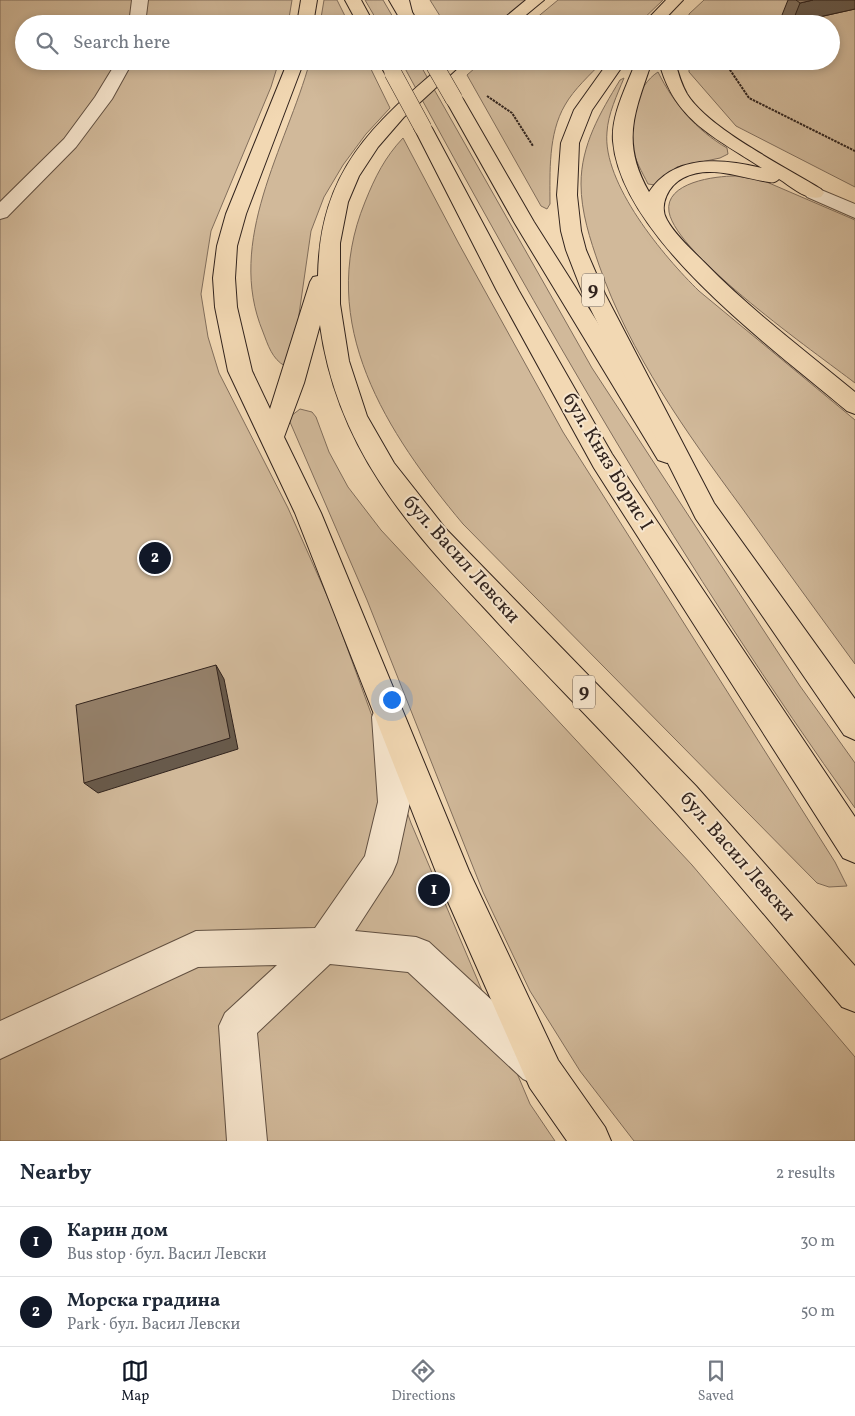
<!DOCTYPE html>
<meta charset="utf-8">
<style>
:root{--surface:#fff;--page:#f6f6f7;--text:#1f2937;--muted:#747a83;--line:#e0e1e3;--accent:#111827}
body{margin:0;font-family:Vollkorn,serif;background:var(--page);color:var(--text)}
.you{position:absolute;left:391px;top:699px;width:18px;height:18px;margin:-12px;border:4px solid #fff;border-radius:50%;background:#1a73e8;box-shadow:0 0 0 8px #1a73e833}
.badge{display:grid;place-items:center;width:32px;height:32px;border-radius:50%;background:var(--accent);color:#fff;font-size:16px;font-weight:700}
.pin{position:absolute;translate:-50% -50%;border:2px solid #fff;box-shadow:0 1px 5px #0006}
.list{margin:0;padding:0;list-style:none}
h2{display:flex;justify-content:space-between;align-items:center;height:65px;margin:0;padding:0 20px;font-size:21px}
h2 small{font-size:16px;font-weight:400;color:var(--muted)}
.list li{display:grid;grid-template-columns:32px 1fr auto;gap:15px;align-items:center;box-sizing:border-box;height:70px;padding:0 20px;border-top:1px solid var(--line)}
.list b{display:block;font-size:19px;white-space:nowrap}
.list p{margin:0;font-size:16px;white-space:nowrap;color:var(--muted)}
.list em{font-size:16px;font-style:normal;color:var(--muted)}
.icon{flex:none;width:28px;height:28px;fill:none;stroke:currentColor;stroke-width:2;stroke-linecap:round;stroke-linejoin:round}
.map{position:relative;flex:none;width:855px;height:1141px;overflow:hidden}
.search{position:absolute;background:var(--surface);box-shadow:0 2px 8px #0003;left:15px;right:15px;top:15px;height:55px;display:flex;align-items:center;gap:12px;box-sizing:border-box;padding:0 18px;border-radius:28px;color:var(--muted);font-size:19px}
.sheet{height:205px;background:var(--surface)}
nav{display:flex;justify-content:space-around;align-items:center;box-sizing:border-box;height:70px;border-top:1px solid var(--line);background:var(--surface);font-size:14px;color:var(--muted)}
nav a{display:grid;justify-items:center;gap:2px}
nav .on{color:var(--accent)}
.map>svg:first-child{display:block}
.green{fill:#d1b99a;stroke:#816e5c}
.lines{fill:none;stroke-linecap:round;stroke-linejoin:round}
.minor-casing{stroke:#615042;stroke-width:2}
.major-casing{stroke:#31231d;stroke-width:2}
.highway-casing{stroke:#31231d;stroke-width:2}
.path{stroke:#31231d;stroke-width:2;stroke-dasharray:2.5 1;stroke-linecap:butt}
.minor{fill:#f7e6ce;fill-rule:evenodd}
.major{fill:#f2d8b3;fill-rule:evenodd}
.highway{fill:#f2d8b3;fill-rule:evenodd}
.major-bridge-casing{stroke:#31231d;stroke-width:18;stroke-linecap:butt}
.major-bridge{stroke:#f2d8b3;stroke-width:17}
.wall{fill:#806f5c;stroke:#31231d}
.shaded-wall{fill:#685a4b;stroke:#31231d}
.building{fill:#95816b;stroke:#31231d}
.labels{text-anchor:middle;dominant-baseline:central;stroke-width:4;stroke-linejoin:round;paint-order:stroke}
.shield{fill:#f7e6ce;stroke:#6c5e52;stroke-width:1}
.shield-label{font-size:19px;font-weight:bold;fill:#31231d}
.street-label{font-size:20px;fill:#31231d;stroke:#f7e6ce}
</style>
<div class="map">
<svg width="855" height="1141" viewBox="0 0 855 1141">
<rect width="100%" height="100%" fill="#f2d8b3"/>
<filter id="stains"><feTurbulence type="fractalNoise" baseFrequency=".004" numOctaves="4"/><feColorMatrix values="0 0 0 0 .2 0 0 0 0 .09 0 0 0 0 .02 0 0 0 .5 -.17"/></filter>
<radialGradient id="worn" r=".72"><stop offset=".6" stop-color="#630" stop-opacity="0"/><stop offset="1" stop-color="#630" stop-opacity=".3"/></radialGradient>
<g class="green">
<polygon points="0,0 292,0 288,24 24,24 24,61 279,61 271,87 211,231 201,294 208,337 219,373 288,508 333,609 411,823 530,1104 555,1141 0,1141"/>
<polygon points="324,0 337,0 349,24 320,24"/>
<polygon points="365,0 383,0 397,24 379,24"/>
<polygon points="430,0 528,0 497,24 445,24"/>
<polygon points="558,0 663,0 638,24 529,24"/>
<polygon points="704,0 855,0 855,187 736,126 689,72 689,61 831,61 831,24 689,24 689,14"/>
<path d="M 310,61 L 367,61 L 390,108 L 366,134 L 343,165 L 324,197 L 311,231 L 292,363 L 285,366 C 272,359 268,345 263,332 C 225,241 286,148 310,61 Z"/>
<path d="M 401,61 L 418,61 L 592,368 L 800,686 L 855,763 L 855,808 C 685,571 540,318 401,61 Z"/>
<path d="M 483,61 L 603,61 C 590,75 574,89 565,105 C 548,134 550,172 550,204 L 547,209 L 541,206 L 467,75 Z"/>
<path d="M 658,72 C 674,104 696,130 727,148 L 728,154 L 720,158 L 677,167 L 655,185 L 648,184 C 642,172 635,160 632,147 C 625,124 637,85 658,72 Z"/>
<path d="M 624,78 C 617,95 608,114 607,132 C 602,183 664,257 699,291 L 855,420 L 855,664 C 817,612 779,560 742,508 C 686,432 630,354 599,265 C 590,239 581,212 581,184 C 581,145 600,113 620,80 Z"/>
<path d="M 403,138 L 459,244 L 563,432 L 835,862 L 847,886 L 829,887 L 817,883 L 463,524 C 387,433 315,324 365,202 C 375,177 385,157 403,138 Z"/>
<path d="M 735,176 L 762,180 L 855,220 L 855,383 C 816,353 677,256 669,212 C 664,182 716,176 735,176 Z"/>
<polygon points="300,409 312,412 316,417 329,452 348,487 381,530 692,865 855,1057 855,1141 634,1141 580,1071 530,991 483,892 367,600 290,422 291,416"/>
</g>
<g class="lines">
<defs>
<g id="minor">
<polygon points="132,0 148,0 145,24 129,24"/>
<polygon points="117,61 133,61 112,99 76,147 7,217 0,219 0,202 64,139 95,97"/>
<polygon points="814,187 855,204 855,218 807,197 804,193 807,189"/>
<polygon points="387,702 398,707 402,717 410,802 397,862 392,874 355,931 416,937 429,942 549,1053 555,1066 549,1079 536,1085 523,1079 408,972 330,964 257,1033 267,1141 227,1141 219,1026 225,1013 277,965 198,967 0,1059 0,1021 196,931 315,928 365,856 378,802 372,717 376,707"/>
</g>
<g id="major">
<polygon points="345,0 361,0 374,24 358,24"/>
<polygon points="389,0 405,0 419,24 403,24"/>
<polygon points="378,61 394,61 401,73 399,77 387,77"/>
<polygon points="454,94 460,95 463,99 534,222 676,446 679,453 676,460 667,463 658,460 514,222 445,99 448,95"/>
<polygon points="423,123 429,124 432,128 519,291 612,454 855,817 855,863 843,858 594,468 497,291 414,128 417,124"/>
</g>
<g id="highway">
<polygon points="301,0 317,0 313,24 297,24"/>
<polygon points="393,0 409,0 412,12 409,15 399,15"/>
<polygon points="526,0 544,0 515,24 497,24"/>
<polygon points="666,0 683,0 660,24 643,24"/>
<path d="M 288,61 L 304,61 L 246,214 L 237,246 L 235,278 L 237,307 L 252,371 L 270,409 L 310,282 L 313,277 L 318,276 C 320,170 372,125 447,61 L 465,61 L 404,117 L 378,147 L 359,176 L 348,202 L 340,243 L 340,304 L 349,361 L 367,416 L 394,463 L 446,529 L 696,786 L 855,966 L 855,1012 L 842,1007 C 776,929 712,850 642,775 C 592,720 539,668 489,613 C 407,526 337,448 320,325 L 304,383 L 284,437 L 321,513 L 469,871 L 558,1060 L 605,1127 L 611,1141 L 567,1141 L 530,1088 L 445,895 L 295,513 L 228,371 L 215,307 L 213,278 L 217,246 L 226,214 Z"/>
<polygon points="609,61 626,61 592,110 579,143 577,195 581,231 586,250 605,294 714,503 855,699 855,740 844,735 696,519 583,294 566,250 561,231 557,195 561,143 574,110"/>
<path d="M 636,61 L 652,61 C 635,112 620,141 649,192 C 674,154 722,158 762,168 C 716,138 673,120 659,61 L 675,61 C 678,73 681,83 687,94 C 709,129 784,166 821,189 L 824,193 L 821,197 C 806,201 792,187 779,179 C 776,182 773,183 769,182 C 741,178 710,164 683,178 C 669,185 658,205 667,220 C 676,236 692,250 705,263 C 751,310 804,350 855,392 L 855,414 L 847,411 C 775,350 621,239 613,141 C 611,114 627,86 636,61 Z"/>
</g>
</defs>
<use href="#minor" class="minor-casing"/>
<use href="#major" class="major-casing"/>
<use href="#highway" class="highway-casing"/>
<g class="path">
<polyline points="724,61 749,98 855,151"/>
<polyline points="487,96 512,113 533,146"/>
</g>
<use href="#minor" class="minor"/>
<use href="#major" class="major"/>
<use href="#highway" class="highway"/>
<defs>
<g id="major-bridge">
<polyline points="432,61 454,99"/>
<polyline points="393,73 423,128"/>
</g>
</defs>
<use href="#major-bridge" class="major-bridge-casing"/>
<use href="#major-bridge" class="major-bridge"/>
</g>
<polygon class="wall" points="788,0 855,0 855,9 792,23 782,15"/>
<g class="shaded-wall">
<polygon points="813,0 855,0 855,9 792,23 800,3"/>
<polygon points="216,665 224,679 238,749 98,793 84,783"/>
</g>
<g class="building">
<polygon points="796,0 813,0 800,3"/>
<polygon points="216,665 230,738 84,783 76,705"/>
</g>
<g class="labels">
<g class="shield">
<rect x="582" y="273.5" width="22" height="33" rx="4"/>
<rect x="573" y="675.5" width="22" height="33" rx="4"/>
</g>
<g class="shield-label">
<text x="593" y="290">9</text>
<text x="584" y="692">9</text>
</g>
<g class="street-label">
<text transform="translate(607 462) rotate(59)">бул. Княз Борис I</text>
<text transform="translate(461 560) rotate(48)">бул. Васил Левски</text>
<text transform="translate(737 857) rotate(49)">бул. Васил Левски</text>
</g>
</g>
<rect width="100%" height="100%" filter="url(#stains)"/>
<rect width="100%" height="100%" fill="url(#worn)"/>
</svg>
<div class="you"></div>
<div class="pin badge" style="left:434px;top:890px">1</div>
<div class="pin badge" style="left:155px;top:558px">2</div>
<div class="search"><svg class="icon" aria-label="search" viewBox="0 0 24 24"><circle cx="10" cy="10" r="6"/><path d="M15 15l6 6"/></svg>Search here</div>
</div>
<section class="sheet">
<h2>Nearby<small>2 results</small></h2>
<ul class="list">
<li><span class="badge">1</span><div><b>Карин дом</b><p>Bus stop · бул. Васил Левски</p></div><em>30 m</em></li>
<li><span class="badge">2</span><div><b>Морска градина</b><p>Park · бул. Васил Левски</p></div><em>50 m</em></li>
</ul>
</section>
<nav>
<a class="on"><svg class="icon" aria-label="map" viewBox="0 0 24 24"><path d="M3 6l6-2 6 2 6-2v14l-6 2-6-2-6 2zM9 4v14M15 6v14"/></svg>Map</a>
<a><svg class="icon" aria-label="directions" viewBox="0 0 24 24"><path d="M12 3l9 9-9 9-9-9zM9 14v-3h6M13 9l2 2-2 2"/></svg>Directions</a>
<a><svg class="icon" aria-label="saved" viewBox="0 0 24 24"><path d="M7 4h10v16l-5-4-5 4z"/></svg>Saved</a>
</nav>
